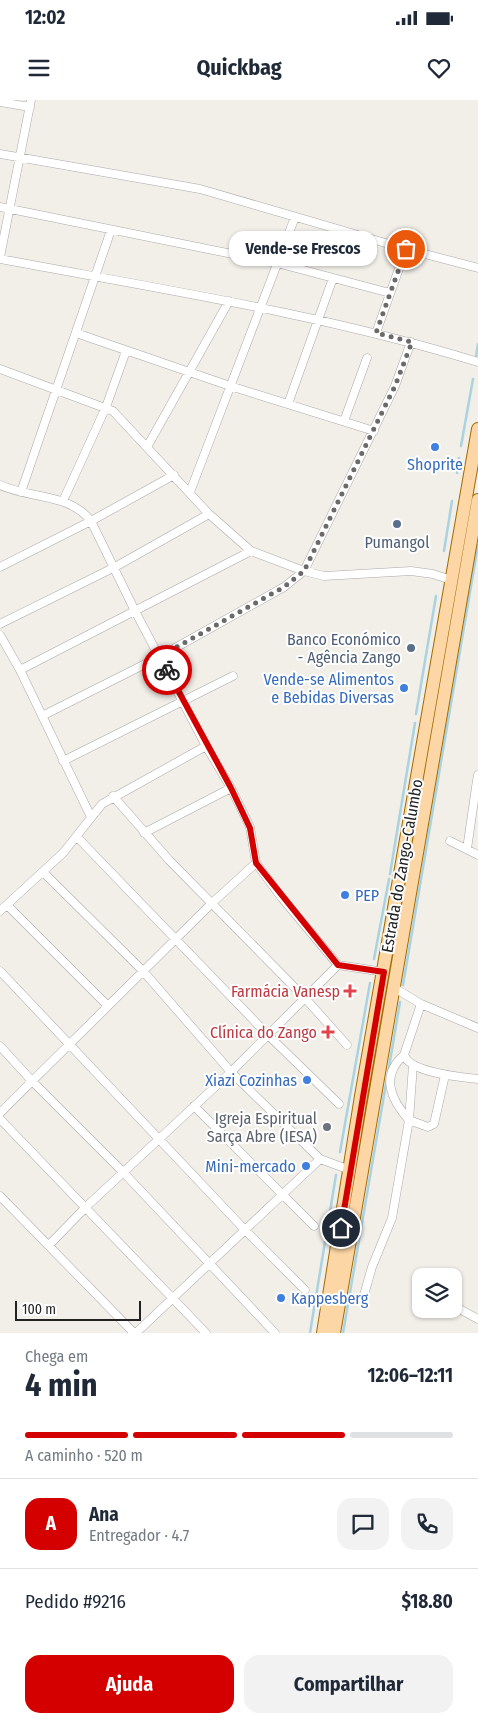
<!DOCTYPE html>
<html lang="pt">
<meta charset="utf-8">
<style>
body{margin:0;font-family:"Fira Sans Condensed",sans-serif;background:#f2f2f3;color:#1f2937;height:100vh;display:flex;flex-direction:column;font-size:19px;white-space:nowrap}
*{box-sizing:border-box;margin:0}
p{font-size:16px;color:#747a83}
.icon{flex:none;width:28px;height:28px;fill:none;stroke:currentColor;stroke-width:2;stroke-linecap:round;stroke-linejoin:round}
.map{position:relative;height:1233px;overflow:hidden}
.panel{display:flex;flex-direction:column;background:#fff;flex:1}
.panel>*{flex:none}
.controls{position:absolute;left:412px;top:1168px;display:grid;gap:10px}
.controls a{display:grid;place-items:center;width:50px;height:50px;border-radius:10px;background:#fff;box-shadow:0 1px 4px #0004;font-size:25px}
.scale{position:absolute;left:15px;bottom:12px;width:126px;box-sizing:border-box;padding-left:5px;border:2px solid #222;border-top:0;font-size:14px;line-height:18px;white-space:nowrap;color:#222;-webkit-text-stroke:4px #fff;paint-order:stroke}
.pin{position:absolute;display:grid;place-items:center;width:42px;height:42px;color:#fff;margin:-21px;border:2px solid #fff;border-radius:50%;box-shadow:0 1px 5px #0007}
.courier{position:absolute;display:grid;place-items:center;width:50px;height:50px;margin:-25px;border:4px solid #d40000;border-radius:50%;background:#fff;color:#222;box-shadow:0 1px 6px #0007}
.bubble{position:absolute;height:35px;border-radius:15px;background:#fff;box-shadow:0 1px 4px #0004;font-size:16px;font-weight:700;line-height:35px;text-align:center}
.head em{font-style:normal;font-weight:700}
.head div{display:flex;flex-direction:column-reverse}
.head{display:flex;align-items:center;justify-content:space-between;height:85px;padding:0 25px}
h1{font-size:32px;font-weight:700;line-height:38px}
.bar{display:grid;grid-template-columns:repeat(4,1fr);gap:8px 5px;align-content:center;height:60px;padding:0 25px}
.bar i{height:6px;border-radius:4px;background:#e0e1e3}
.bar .current{background:#d40000}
.bar p{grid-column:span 4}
.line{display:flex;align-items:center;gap:12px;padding:0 25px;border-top:1px solid #e0e1e3}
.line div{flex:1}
.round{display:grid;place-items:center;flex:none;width:52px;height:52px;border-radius:15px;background:#f2f2f3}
.cta{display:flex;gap:10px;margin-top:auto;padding:10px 25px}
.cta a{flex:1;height:58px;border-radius:15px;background:#d40000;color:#fff;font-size:20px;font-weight:700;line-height:58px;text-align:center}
.cta a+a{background:#f2f2f3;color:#1f2937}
.status{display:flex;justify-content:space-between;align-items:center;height:35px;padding:0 25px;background:#fff;direction:ltr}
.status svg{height:14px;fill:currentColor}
header{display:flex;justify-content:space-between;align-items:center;height:65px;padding:0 25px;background:#fff;font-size:22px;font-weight:700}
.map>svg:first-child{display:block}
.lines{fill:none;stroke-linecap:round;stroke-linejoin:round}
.stream{stroke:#aad3df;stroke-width:2.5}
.minor-casing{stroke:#a9a9a9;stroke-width:9}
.primary-casing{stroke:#a06b00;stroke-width:14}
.minor{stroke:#fff;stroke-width:8}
.primary{stroke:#fcd6a4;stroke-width:12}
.done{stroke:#6b6a68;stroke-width:5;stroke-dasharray:0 9}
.route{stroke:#d40000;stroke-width:6}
.shop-dot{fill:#3f7fe0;stroke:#fff;stroke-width:2}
.service-dot{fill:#5c6f8a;stroke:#fff;stroke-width:2}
.health-dot{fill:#e0444e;stroke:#fff;stroke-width:2}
.worship-dot{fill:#6b7280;stroke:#fff;stroke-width:2}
.labels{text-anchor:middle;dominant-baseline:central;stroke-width:4;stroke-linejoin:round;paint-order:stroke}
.shop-label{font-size:16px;fill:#366cbe;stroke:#fff;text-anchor:end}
.service-label{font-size:16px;fill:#4e5e75;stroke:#fff}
.street-label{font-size:16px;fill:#222;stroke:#fff}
.health-label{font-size:16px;fill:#be3a42;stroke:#fff;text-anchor:end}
.worship-label{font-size:16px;fill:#5b616d;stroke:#fff;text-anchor:end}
</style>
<div class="status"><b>12:02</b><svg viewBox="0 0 49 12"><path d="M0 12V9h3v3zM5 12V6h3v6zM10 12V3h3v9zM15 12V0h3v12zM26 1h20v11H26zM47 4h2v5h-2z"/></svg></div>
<header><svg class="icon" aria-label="menu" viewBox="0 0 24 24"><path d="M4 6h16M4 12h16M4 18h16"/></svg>Quickbag<svg class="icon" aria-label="heart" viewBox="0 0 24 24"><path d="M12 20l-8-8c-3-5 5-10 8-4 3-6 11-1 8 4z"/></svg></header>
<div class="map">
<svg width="478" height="1233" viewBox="0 0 478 1233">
<rect width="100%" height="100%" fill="#f2efe9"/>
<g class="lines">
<!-- stream -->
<path class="stream" d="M476 257 478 244
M461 346 473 279
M457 373 459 358
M444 451 452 401
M416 614 436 496
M390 774 415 623
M374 859 389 779
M403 885 478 445
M388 973 400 902
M340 1052 370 883
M310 1233 336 1075
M343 1233 387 978"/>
<defs>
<path id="minor" d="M0 2 30 7
M0 54 200 89 406 149 478 168
M0 107 277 163 390 193
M0 157 31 0
M0 159C160 189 322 214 478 262
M76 233 230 286 374 331
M376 233 406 149
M0 269 113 311 209 414 251 451 304 471 324 476 411 471 433 474 451 480
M288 304 333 178
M344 321 367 258
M147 347 229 201
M0 385C31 399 69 393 91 421L135 511 206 646 231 688 250 727 256 763 282 798 338 865 384 872
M21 392 111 130
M190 392 295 117
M63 401 106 307 126 251
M0 467 91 421 174 375
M0 524 115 467 209 414
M0 535 20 570 91 717
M20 570 251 451
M42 616 159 557 284 487 304 471 395 286 411 242
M63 661 233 576
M476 687 478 675
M113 696 169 760 304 897 347 945
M144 733 231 688
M77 737 268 935 339 1004
M450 741 478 755
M467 749 476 687 478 688
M44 773 143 871 231 972 320 1059 350 1070
M7 805 108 906
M0 811 63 753 102 704 206 646
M0 871 246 1131 305 1190
M393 887 421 904 478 928
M421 904 404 955C410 973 461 977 478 979
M0 946 32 981 123 1072 275 1233
M404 955C380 976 391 1000 409 1020
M194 1006 314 1126
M0 1013 212 803 256 763
M0 1019 206 1233
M409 1020 413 965
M0 1096 134 1233
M50 1144 86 1107 231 972 338 865
M364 1195 372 1167 392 1118 409 1020 428 1027 434 1024 445 975
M454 1206 478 1219
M136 1233 320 1059"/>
<path id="primary" d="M323 1233 361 996 478 329
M334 1233 478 400"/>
</defs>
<!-- minor casing -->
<use href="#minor" class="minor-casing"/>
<!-- primary casing -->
<use href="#primary" class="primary-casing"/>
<!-- minor -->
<use href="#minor" class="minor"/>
<!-- primary -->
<use href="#primary" class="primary"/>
</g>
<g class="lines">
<!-- done -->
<path class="done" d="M167 570 159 557 284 487 304 471 395 286 412 242 376 233 406 149"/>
<!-- route -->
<path class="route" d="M167 570 231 688 250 728 256 763 338 865 384 872 341 1128"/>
</g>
<!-- markers -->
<g class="shop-dot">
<circle cx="435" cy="347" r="5"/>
<circle cx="404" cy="588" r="5"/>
<circle cx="345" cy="795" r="5"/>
<circle cx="307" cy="980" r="5"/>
<circle cx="306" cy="1066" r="5"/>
<circle cx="281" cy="1198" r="5"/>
</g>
<g class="service-dot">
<circle cx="397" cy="424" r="5"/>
<circle cx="411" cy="548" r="5"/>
</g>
<g class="health-dot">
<path d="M347.5 883.5h5v5h5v5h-5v5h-5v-5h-5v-5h5z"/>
<path d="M325.5 924.5h5v5h5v5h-5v5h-5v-5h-5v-5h5z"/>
</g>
<circle class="worship-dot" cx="327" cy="1027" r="5"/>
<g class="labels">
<!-- shop labels -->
<g class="shop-label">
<text x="435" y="364" text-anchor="middle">Shoprite</text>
<text x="394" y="579">Vende-se Alimentos<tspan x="394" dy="18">e Bebidas Diversas</tspan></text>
<text x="355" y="795" text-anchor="start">PEP</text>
<text x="297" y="980">Xiazi Cozinhas</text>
<text x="296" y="1066">Mini-mercado</text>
<text x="291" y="1198" text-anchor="start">Kappesberg</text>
</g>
<!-- service labels -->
<g class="service-label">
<text x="397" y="442">Pumangol</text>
<text x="401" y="539" text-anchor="end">Banco Económico<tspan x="401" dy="18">- Agência Zango</tspan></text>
</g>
<!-- street labels -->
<g class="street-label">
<text transform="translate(402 766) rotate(-80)">Estrada do Zango-Calumbo</text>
</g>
<!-- health labels -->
<g class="health-label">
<text x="340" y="891">Farmácia Vanesp</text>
<text x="317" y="932">Clínica do Zango</text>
</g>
<!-- worship labels -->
<g class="worship-label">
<text x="317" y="1018">Igreja Espiritual<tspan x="317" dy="18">Sarça Abre (IESA)</tspan></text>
</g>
</g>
</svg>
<div class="controls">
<a><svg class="icon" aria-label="layers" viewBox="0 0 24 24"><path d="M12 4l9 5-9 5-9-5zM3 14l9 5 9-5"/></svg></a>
</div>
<div class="scale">100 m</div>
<div class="pin" style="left:406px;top:149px;background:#ea580c"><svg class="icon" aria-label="bag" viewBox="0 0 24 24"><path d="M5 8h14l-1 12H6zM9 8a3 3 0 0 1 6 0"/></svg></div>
<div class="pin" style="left:341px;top:1128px;background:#1f2937"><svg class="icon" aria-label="home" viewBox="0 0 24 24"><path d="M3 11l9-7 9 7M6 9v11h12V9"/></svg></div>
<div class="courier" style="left:167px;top:570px"><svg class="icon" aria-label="bike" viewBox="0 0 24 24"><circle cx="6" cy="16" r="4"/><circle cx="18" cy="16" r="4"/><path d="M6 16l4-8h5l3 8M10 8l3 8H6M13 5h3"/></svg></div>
<div class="bubble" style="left:229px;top:131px;width:148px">Vende-se Frescos</div>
</div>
<section class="panel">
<div class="head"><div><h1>4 min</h1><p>Chega em</p></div><em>12:06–12:11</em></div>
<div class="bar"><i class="current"></i><i class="current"></i><i class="current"></i><i></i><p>A caminho · 520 m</p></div>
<div class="line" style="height:90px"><b class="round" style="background:#d40000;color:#fff">A</b><div><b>Ana</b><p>Entregador · 4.7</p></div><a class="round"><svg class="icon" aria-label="chat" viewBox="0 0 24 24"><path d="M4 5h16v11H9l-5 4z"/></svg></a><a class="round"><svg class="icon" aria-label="phone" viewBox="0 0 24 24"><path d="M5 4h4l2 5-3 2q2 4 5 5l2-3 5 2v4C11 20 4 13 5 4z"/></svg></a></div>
<div class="line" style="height:65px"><div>Pedido #9216</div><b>$18.80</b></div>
<div class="cta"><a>Ajuda</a><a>Compartilhar</a></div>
</section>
